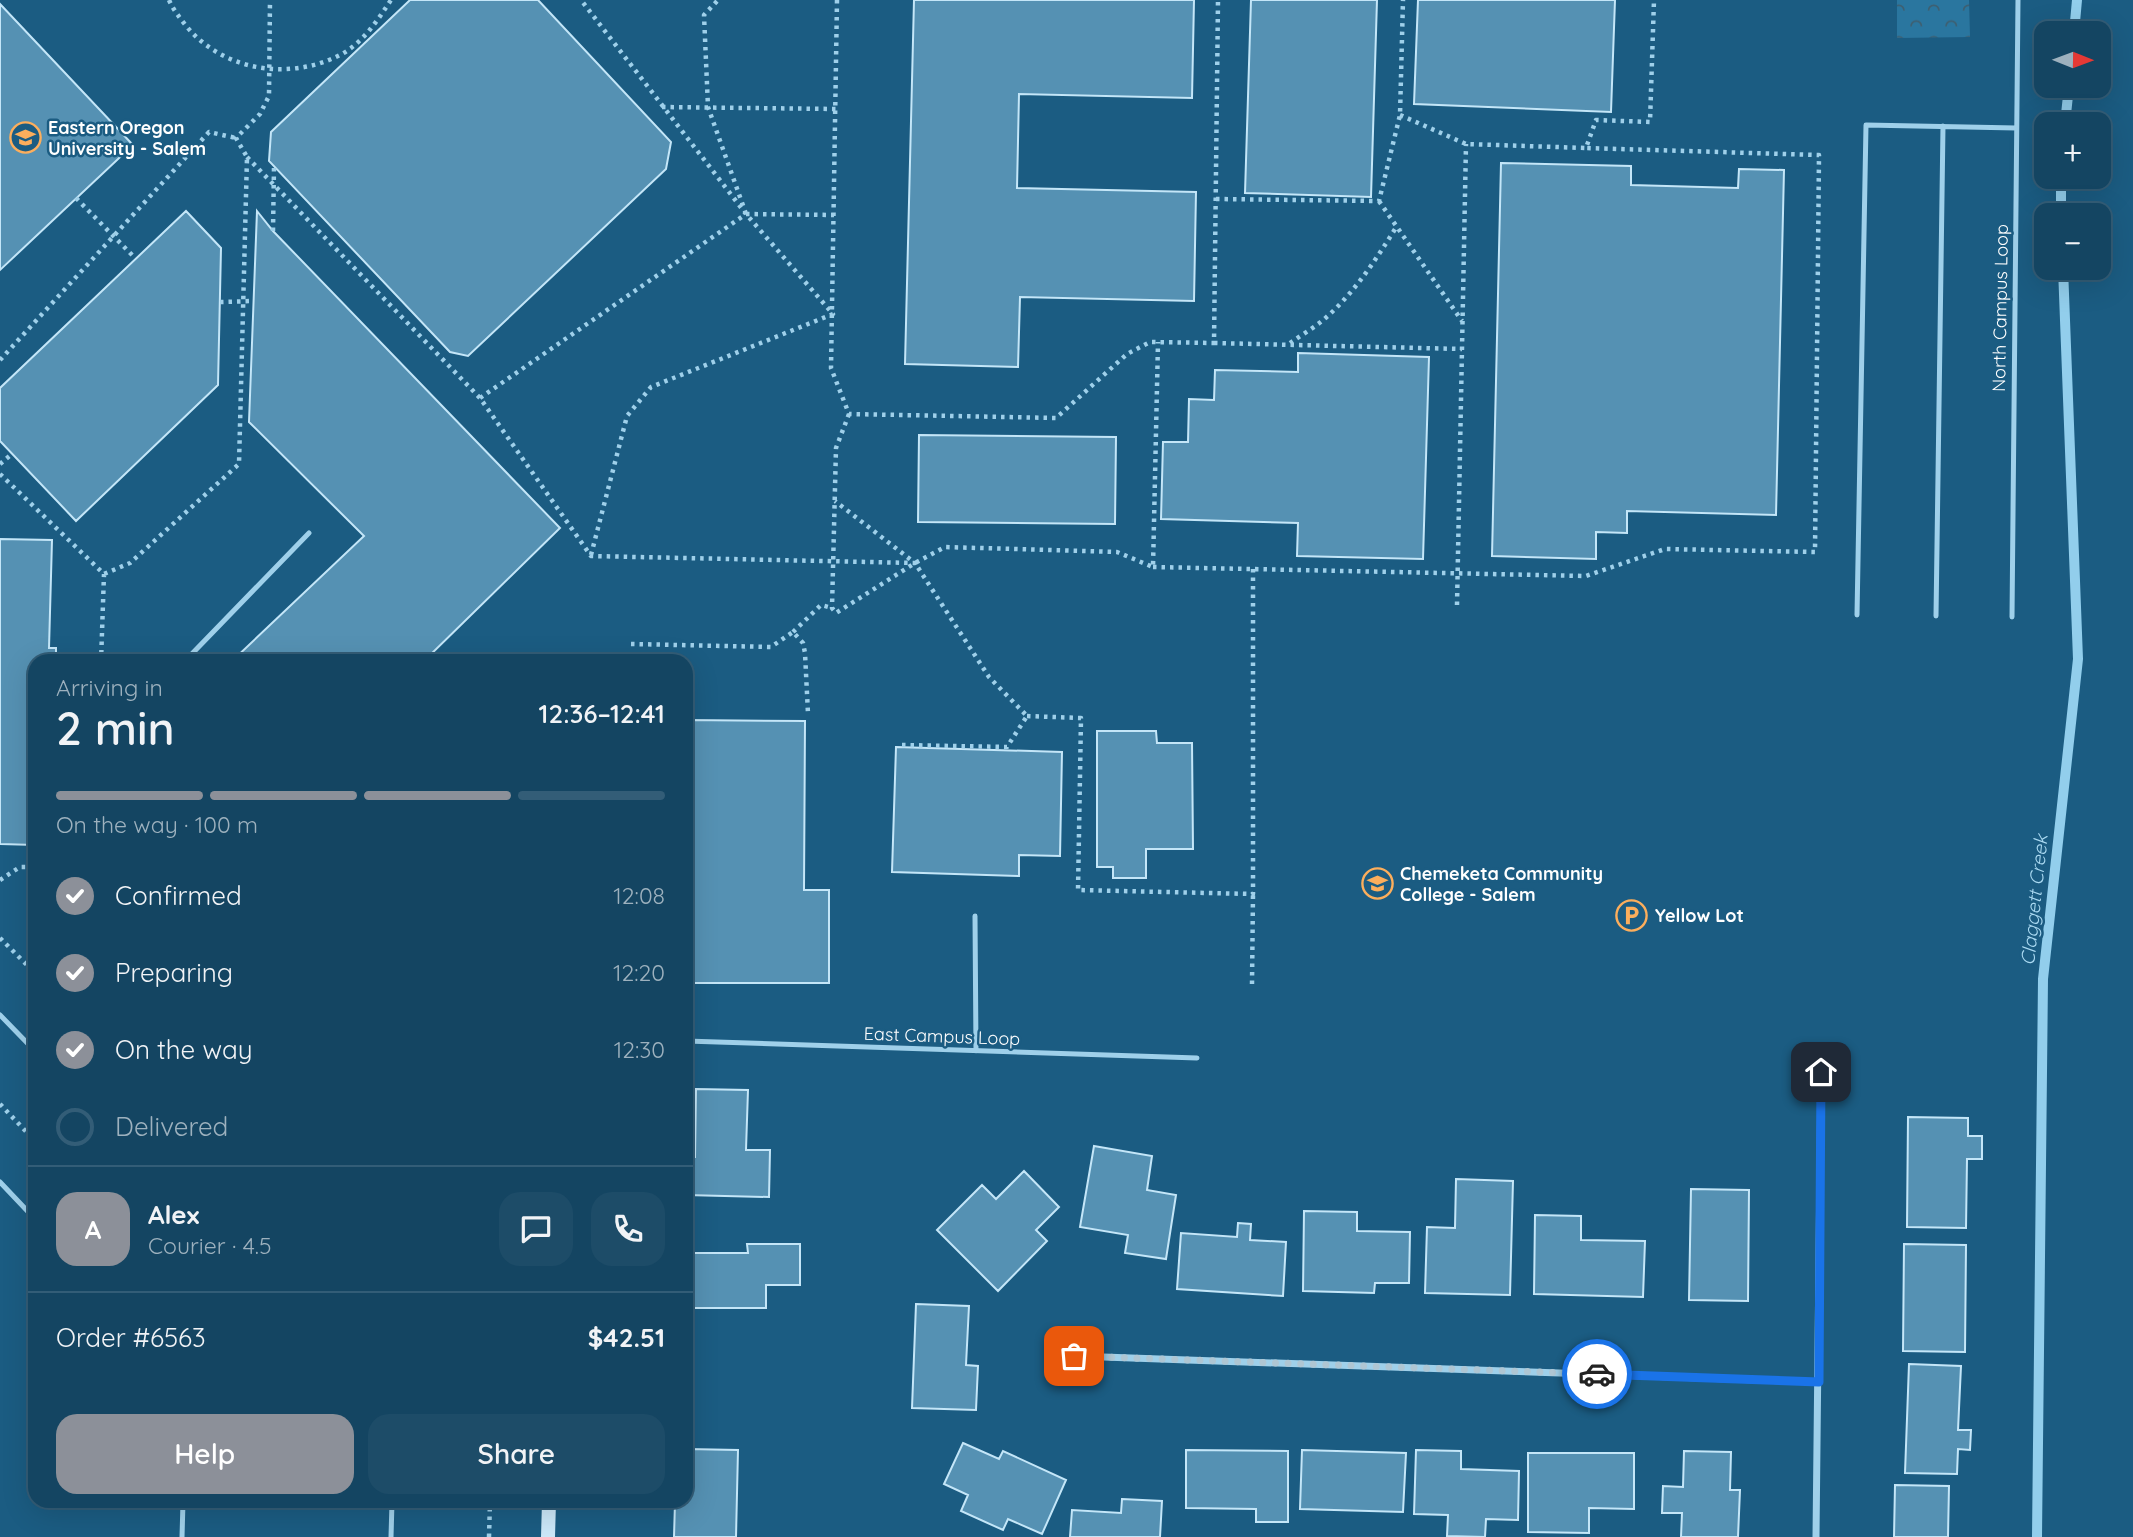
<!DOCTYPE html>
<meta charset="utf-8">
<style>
body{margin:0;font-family:Quicksand,sans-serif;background:#1d4c68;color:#f1f3f6;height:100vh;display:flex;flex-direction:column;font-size:26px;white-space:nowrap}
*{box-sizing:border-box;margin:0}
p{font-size:23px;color:#9db1be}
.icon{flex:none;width:38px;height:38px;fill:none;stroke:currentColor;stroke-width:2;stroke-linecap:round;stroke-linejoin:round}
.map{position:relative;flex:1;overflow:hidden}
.drawer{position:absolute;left:28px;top:654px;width:665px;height:854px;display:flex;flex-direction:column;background:#144562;border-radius:21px;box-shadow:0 7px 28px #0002,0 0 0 2px #335d77}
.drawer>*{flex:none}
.needle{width:46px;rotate:91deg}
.fabs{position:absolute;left:2034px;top:21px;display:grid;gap:14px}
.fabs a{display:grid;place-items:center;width:77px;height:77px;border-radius:14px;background:#144562;box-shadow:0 7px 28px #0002,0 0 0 2px #335d77;font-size:35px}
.pin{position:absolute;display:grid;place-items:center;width:60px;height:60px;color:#fff;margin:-30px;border-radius:14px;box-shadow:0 4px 10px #0006}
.courier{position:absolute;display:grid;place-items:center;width:70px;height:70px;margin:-35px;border:5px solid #1a73e8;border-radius:50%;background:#fff;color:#222;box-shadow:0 2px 9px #0007}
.summary em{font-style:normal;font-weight:600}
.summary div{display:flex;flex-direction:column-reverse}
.summary{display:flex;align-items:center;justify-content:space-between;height:119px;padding:0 28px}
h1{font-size:46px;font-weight:600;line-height:52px}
.bar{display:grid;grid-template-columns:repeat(4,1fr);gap:10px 7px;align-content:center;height:84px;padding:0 28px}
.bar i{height:9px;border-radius:5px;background:#335d77}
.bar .active{background:#8c9099}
.bar p{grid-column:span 4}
.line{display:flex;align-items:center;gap:18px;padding:0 28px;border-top:2px solid #335d77}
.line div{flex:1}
.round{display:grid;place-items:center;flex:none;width:74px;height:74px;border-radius:21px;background:#1d4c68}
ol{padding:0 28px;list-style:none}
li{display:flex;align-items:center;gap:21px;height:77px}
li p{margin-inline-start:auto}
li .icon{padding:7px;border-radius:50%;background:#8c9099;color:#fff;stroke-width:4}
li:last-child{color:#9db1be}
li i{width:38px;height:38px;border:4px solid #335d77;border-radius:50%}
.button{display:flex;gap:14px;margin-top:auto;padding:14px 28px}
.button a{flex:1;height:80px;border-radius:21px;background:#8c9099;color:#fff;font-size:28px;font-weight:600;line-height:80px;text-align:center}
.button a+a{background:#1d4c68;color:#f1f3f6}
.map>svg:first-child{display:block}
.park{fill:url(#park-crowns)}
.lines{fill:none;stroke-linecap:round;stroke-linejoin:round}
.stream{stroke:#92ceec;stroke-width:10}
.building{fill:#5591b3;stroke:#c4e6f8;stroke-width:2}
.path{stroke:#9fd0ea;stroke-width:4.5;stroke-dasharray:3.5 5;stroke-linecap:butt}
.lane{stroke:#9fd0ea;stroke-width:5}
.street{stroke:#9fd0ea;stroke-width:7}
.secondary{stroke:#cbe7f8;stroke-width:14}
.path-bridge{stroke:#9fd0ea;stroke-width:4.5;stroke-dasharray:3.5 5;stroke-linecap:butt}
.done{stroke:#afc6d3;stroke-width:7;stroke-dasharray:0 12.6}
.route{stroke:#1a73e8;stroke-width:9}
.labels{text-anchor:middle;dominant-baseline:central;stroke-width:5;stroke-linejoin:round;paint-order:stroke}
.poi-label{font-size:18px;font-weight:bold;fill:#fff;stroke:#1b5c82;text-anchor:start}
.street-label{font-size:18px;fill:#fff;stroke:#1b5c82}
.water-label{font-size:19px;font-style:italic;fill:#abdaf2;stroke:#1b5c82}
</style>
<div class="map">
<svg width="2133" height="1537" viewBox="0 0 2133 1537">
<defs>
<pattern id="park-crowns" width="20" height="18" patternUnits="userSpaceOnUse" patternTransform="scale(1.75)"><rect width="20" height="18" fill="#2a769f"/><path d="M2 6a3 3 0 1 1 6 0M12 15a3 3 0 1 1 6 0" fill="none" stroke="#3d5f71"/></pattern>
</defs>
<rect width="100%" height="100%" fill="#1b5c82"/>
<!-- park -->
<path class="park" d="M1897 0H1969L1970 37 1897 38Z"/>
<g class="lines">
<!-- stream -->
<path class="stream" d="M2074 33 2077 0
M2065 124 2069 86
M2061 177V215
M2037 1537 2043 979 2078 659 2063 268"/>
</g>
<!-- building -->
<path class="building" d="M410 0H538L671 142 666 169 468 356 450 352 269 161 271 132Z
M914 0H1194L1192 98 1019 94 1017 188 1196 192 1194 301 1020 297 1018 367 905 364Z
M1251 0H1377L1371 197 1245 193Z
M1418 0H1615L1611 112 1414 104Z
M0 4 133 145 0 270Z
M1501 163 1631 166V185L1738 188 1739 169 1784 170 1776 515 1627 511V533L1596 532V559L1492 556Z
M186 211 221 248 218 385 76 521 0 441V388Z
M257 211 273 231 560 528 423 662H231L364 536 249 422Z
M1298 353 1429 357 1423 559 1297 556 1298 523 1161 519 1163 442H1188L1189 399 1214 400 1215 370 1298 372Z
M919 435 1116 437 1115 524 918 522Z
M0 539 52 540 49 648H56V662H35V845L0 844Z
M686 720 805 721 804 890H829V983H686Z
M1097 731H1156L1157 743H1192L1193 849H1146V878H1113V867H1097Z
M896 747 1062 752 1060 856 1019 855V876L892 872Z
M696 1089 748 1090 746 1150H770L769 1197 686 1195V1157H695Z
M1908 1117 1968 1118V1136H1982V1159H1967L1966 1228 1907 1227Z
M1094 1146 1152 1156 1147 1190 1176 1195 1166 1259 1125 1253 1128 1235 1080 1227Z
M1024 1171 1059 1207 1036 1230 1047 1241 998 1291 937 1230 982 1185 996 1199Z
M1456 1179 1513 1181 1510 1295 1425 1293 1427 1227 1455 1228Z
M1691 1189 1749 1190 1748 1301 1689 1300Z
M1304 1211 1357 1212V1231L1410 1232 1409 1283H1375L1374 1293 1303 1291Z
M1535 1215 1581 1216V1240L1645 1241 1643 1297 1534 1294Z
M1238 1223 1251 1224 1250 1240 1286 1242 1283 1296 1177 1289 1181 1233 1237 1237Z
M747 1244H800V1285H766V1308H686V1253H748Z
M1904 1244 1966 1245 1965 1352 1903 1351Z
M916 1304 969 1306 966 1365 978 1366 976 1410 912 1408Z
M1909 1364 1961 1366 1958 1430H1971L1970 1450 1958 1449 1957 1474 1905 1473Z
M963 1443 999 1459 1003 1451 1066 1480 1042 1534 1008 1519 1003 1530 961 1511 968 1495 944 1484Z
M687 1449 738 1450 736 1537H674L675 1502H686Z
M1186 1450 1288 1451V1522H1256V1509L1186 1508Z
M1302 1450 1406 1453 1403 1512 1300 1509Z
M1416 1450 1461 1451V1469L1519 1471 1518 1520 1486 1519 1485 1537 1447 1536 1448 1515 1414 1514Z
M1684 1451 1731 1452 1730 1490H1740L1738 1537H1681L1682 1513H1662L1663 1486 1683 1487Z
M1528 1453H1634V1509L1589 1508V1533L1528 1532Z
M1895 1485 1949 1486 1948 1537H1894Z
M1122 1499 1162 1501 1160 1537H1070L1072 1510 1121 1513Z"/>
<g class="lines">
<!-- path -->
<path class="path" d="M169 0C174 11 180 18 187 27 224 71 289 81 340 55 363 43 377 21 391 0
M837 0 831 368 849 414 1056 418 1127 354 1150 342 1214 343 1218 0
M662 107 836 109
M1400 115 1466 144 1586 148 1596 120 1650 122 1654 0
M247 157 480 398 591 556 915 563 835 501
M1216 199 1379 201 1400 115 1403 0
M1379 201 1462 321
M746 214 834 215
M1214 343 1462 349
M1290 343C1300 336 1312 329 1322 321 1353 295 1375 261 1397 226
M0 360 209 132 236 138
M480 398 746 214 581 0
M849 414 836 448 832 608 836 613 915 563 945 547 1117 552 1153 567 1158 342
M0 464 13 453
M0 474 104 574 130 563 239 464 247 157 236 138 260 114 269 96 270 0
M591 555 627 416 651 387 833 314 746 214 708 107 704 15 718 0
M1153 567 1586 576 1665 549 1815 552 1819 155 1586 148
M1457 605 1466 144
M793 632 821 605 832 608
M631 644 771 647 793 632 803 643 805 653 808 714
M101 662 104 574
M1027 716 1081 718 1078 890 1253 894V569
M902 745 1007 747 1027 716 989 677 915 563
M0 880 20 867H35
M0 938 35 973
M1252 984 1253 894
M0 1104 35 1141
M489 1537 490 1502"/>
<!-- lane -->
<path class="lane" d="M1857 615 1866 125 2016 128
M1936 616 1943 126
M2012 617 2018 0
M184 662 309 533
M975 916 976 1051
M0 1015 35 1051
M686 1041 1197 1058
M0 1182 35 1219
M182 1537 183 1502
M391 1537 392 1502"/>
<!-- street -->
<path class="street" d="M1075 1356 1819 1382
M1816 1537 1821 1072"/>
<!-- secondary -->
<path class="secondary" d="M548 1537 549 1502"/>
<!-- path-bridge -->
<path class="path-bridge" d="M76 198 135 258
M273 231 274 167
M220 302 253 301"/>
</g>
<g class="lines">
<!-- done -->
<path class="done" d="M1074 1356 1597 1374"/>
<!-- route -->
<path class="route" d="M1597 1374 1819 1382 1821 1072"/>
</g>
<!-- icons -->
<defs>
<symbol id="university-ring" viewBox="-11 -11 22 22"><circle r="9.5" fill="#1b5c82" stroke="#fcae5c" stroke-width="1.5"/><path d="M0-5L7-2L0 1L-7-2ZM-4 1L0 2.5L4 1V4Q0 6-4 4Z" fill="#fcae5c"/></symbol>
<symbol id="parking-ring" viewBox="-11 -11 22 22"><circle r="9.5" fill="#1b5c82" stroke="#fcae5c" stroke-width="1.5"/><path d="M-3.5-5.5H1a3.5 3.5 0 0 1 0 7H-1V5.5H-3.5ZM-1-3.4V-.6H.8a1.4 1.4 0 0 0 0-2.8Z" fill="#fcae5c"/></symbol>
</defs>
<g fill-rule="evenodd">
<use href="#university-ring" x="8" y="120" width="35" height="35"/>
<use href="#university-ring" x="1360" y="866" width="35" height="35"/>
<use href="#parking-ring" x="1614" y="898" width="35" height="35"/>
</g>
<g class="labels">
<!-- poi labels -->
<g class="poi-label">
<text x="48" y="127">Eastern Oregon<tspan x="48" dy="21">University - Salem</tspan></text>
<text x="1400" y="873">Chemeketa Community<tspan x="1400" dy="21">College - Salem</tspan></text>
<text x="1655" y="915">Yellow Lot</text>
</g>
<!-- street labels -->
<g class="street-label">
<text transform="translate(2000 308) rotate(-89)">North Campus Loop</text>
<text transform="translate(942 1036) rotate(2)">East Campus Loop</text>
</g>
<!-- water labels -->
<g class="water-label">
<text transform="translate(2034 900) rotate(-84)">Claggett Creek</text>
</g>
</g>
</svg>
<div class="fabs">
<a><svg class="needle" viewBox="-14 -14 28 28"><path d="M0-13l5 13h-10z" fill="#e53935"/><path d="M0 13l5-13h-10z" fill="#9db1be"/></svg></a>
<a>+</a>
<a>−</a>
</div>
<div class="pin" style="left:1074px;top:1356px;background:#ea580c"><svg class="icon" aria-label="bag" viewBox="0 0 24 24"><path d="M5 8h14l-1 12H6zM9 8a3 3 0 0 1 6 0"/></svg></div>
<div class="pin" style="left:1821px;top:1072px;background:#1f2937"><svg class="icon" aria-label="home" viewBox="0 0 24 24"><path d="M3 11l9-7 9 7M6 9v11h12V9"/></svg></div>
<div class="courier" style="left:1597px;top:1374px"><svg class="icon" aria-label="car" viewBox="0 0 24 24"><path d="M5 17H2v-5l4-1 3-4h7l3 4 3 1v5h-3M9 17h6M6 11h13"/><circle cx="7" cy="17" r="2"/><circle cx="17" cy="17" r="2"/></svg></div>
<section class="drawer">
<div class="summary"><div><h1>2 min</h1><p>Arriving in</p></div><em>12:36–12:41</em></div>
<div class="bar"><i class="active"></i><i class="active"></i><i class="active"></i><i></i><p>On the way · 100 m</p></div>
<ol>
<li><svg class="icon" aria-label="check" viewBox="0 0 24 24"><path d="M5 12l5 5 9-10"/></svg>Confirmed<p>12:08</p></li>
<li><svg class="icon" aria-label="check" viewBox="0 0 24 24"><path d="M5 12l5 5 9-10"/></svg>Preparing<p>12:20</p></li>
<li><svg class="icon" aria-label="check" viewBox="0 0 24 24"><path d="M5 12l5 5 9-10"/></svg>On the way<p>12:30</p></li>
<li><i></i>Delivered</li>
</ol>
<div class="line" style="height:126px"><b class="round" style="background:#8c9099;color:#fff">A</b><div><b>Alex</b><p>Courier · 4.5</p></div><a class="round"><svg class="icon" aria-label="chat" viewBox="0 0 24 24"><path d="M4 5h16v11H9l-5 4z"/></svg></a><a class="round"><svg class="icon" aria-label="phone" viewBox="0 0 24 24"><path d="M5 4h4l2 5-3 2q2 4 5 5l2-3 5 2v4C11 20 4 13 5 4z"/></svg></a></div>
<div class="line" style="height:91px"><div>Order #6563</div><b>$42.51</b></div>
<div class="button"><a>Help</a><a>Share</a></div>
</section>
</div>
